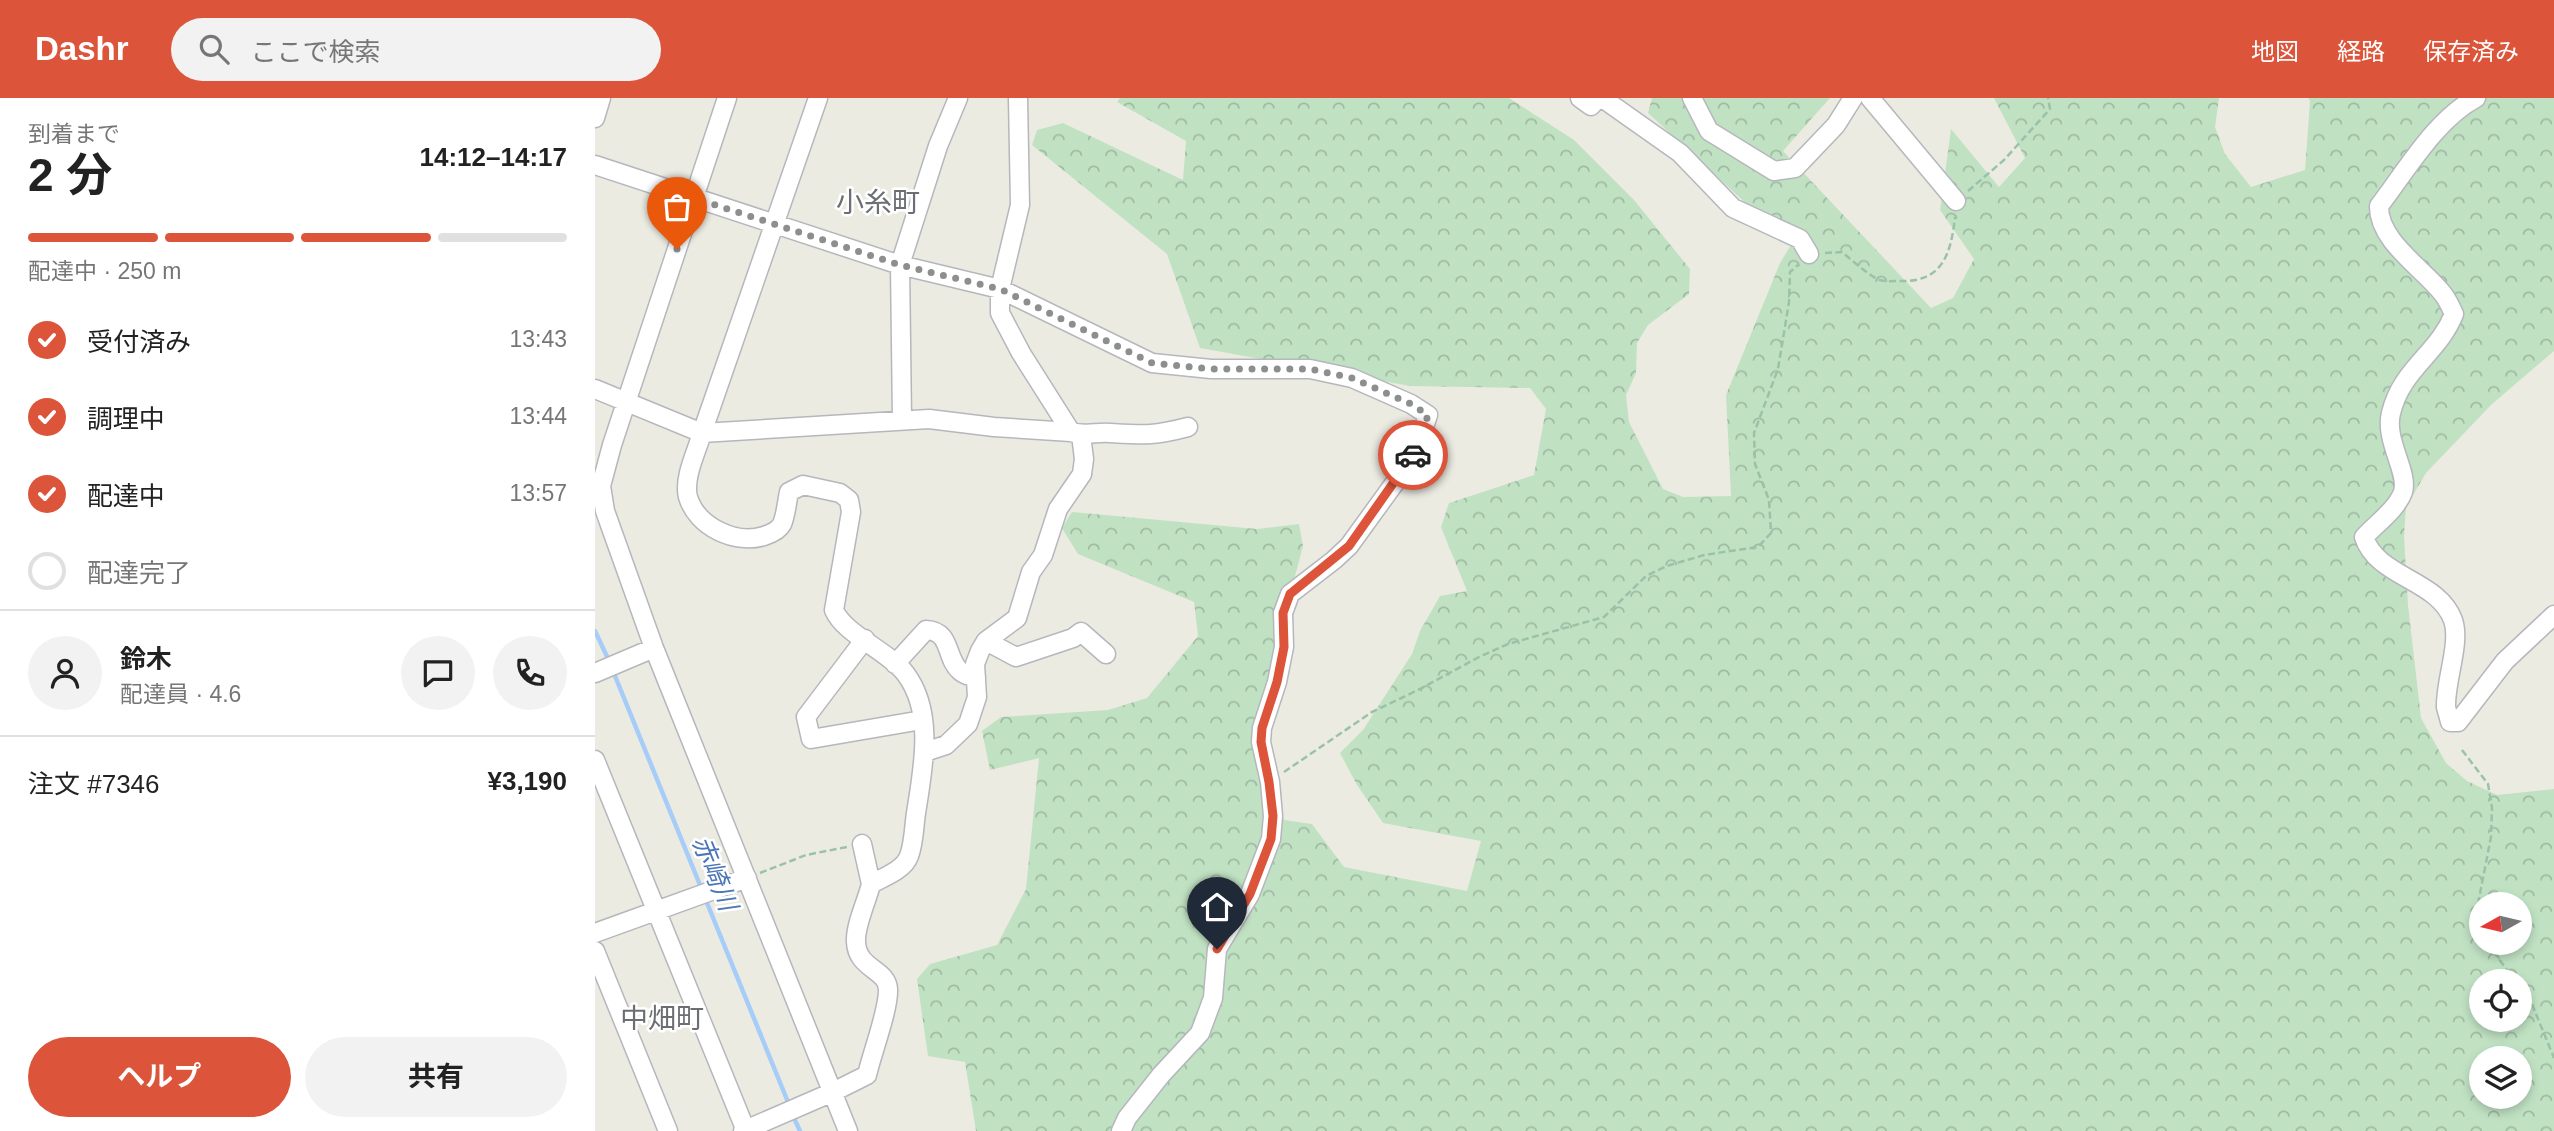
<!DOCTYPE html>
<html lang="ja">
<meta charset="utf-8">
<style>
body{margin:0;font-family:Helvetica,"Noto Sans JP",sans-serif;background:#f2f2f2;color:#222;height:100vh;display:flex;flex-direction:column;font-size:26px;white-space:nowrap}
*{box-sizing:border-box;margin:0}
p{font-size:23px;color:#767676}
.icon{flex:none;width:38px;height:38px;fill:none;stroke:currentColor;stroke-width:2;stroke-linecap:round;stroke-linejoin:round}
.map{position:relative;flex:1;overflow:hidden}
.side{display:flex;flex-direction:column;background:#fff;width:595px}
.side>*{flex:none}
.needle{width:46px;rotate:262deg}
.fabs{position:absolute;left:1874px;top:794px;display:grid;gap:14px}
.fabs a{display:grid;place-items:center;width:63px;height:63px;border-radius:50%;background:#fff;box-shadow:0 4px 10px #0003;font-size:35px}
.pin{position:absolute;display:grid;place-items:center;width:60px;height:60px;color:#fff;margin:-72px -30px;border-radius:50% 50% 50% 0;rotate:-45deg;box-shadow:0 0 7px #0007}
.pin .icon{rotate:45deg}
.courier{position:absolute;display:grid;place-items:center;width:70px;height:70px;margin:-35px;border:5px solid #dc5439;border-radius:50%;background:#fff;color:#222;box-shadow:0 2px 9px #0007}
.summary em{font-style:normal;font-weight:700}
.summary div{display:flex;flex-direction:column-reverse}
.summary{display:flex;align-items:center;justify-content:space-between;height:119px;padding:0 28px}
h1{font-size:46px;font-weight:700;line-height:52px}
.bar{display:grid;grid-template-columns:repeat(4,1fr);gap:10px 7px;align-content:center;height:84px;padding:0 28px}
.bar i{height:9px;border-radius:5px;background:#e0e0e0}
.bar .current{background:#dc5439}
.bar p{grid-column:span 4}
.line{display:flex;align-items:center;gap:18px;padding:0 28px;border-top:2px solid #e0e0e0}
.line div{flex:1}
.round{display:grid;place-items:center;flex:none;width:74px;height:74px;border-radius:37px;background:#f2f2f2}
ol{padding:0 28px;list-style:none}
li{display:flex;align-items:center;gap:21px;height:77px}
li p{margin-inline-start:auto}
li .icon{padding:7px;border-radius:50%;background:#dc5439;color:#fff;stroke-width:4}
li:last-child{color:#767676}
li i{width:38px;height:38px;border:4px solid #e0e0e0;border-radius:50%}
.action{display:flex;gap:14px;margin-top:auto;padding:14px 28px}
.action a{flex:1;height:80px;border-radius:42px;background:#dc5439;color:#fff;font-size:28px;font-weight:700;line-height:80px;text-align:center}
.action a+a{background:#f2f2f2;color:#222}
header{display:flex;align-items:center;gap:42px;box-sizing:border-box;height:98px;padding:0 35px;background:#dc5439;color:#fff}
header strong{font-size:33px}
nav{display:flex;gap:38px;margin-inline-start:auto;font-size:24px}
.search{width:490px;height:63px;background:#f2f2f2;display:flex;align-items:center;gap:18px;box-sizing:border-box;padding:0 24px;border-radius:38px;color:#767676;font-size:26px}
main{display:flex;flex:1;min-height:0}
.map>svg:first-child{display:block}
.forest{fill:url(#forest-crowns);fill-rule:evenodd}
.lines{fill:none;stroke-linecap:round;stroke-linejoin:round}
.stream{stroke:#a6cdf8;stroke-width:4.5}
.minor-casing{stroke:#b5b7bc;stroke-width:21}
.path{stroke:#9ac2a9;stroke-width:2.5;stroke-dasharray:7 3.5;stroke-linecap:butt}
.minor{stroke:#fff;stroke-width:18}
.done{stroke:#8d8f8f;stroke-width:7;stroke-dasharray:0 12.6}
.route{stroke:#dc5439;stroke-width:9}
.labels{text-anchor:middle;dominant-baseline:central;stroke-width:5;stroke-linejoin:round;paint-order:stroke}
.water-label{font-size:26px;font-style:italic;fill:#4b76b9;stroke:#fff}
.quarter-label{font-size:28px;fill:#6b6f74;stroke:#fff}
</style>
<header>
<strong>Dashr</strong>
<div class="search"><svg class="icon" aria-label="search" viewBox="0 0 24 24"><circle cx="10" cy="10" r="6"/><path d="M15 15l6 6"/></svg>ここで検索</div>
<nav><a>地図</a><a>経路</a><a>保存済み</a></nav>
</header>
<main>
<section class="side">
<div class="summary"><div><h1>2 分</h1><p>到着まで</p></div><em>14:12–14:17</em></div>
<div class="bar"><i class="current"></i><i class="current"></i><i class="current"></i><i></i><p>配達中 · 250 m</p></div>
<ol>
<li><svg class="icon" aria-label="check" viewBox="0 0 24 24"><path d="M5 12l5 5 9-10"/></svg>受付済み<p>13:43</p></li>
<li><svg class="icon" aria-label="check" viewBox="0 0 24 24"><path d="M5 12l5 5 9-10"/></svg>調理中<p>13:44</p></li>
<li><svg class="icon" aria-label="check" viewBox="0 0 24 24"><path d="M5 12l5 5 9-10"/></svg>配達中<p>13:57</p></li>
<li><i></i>配達完了</li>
</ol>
<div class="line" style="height:126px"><a class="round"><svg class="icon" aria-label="person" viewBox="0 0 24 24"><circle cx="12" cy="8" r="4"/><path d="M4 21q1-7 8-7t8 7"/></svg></a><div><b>鈴木</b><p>配達員 · 4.6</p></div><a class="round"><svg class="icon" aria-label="chat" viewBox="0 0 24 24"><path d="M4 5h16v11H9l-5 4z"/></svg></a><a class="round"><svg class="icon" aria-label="phone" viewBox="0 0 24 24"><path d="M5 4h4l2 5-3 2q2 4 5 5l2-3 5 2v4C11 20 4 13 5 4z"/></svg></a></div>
<div class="line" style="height:91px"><div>注文 #7346</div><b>¥3,190</b></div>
<div class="action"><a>ヘルプ</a><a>共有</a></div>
</section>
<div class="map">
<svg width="1959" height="1033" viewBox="0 0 1959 1033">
<defs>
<pattern id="forest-crowns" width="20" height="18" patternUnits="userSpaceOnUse" patternTransform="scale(1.75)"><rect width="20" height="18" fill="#c0e2c3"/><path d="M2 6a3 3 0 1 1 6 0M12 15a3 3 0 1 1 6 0" fill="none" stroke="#9fbaa2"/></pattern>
</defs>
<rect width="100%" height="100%" fill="#ecebe2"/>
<!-- forest -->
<path class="forest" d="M525 0H914L979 42 1039 102 1095 171 1094 196 1053 227 1042 245 1041 275 1031 297 1034 324 1068 391 1088 399 1136 398 1131 297 1185 165 1196 147 1053 15 1057 0H1235L1188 53 1336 210 1358 200 1379 161 1345 112 1356 31 1404 89 1430 60 1399 0H1624L1620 29 1630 56 1656 89 1710 72 1715 3 1713 0H1959V253L1896 307 1831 375 1811 409 1809 438 1813 507 1826 620 1851 665 1872 683 1902 697 1959 691V1033H381L370 964 333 958 322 881 335 866 402 847 431 791 444 660 395 672 387 633 406 619 513 612 552 600 603 538 599 504 483 456 467 430 477 414 662 431 704 426 708 448 658 637 689 722 717 726 749 769 872 793 886 743 788 725 762 687 745 655 768 632 817 556 825 533 845 498 872 493 846 429 854 405 939 377 951 311 935 290 815 288 605 250 572 156 437 47 442 32 468 25 588 82 591 43 522 4ZM1886 807H1925V845H1886ZM1886 884H1925V922H1886ZM1886 961H1925V999H1886Z"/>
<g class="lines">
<!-- stream -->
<path class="stream" d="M0 533 15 565
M18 573 107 792
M110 800 195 1009
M198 1018 205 1033"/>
<defs>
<path id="minor" d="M132 0 17 347 6 388 10 413 59 550 253 1033
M985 0 996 8 1002 0
M1007 0 1085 55 1138 110 1205 141 1214 156
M1097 0 1114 33 1179 73 1200 70 1241 27 1258 0
M1275 0 1361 103
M1881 0C1841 21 1811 73 1784 108 1783 143 1829 171 1848 196 1853 202 1856 210 1859 216 1843 256 1807 270 1796 315 1789 342 1814 374 1808 394 1802 411 1781 426 1769 439 1782 480 1843 481 1858 522 1866 545 1850 583 1851 609 1852 614 1854 619 1855 624H1863L1910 563 1959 517
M0 20 6 0
M0 67 305 167 405 191 557 265 616 271H715L757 280 816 306 833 317 823 347 804 379 754 448 739 462 695 496 688 515 689 549 682 584 667 630 666 644 675 684 678 718 676 741 655 796 622 851 618 900 605 935 566 977 532 1020 526 1033
M0 291 107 335 334 321 399 329 476 334 426 255 405 215V191L425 107 423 0
M307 322 305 167 343 48 363 0
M476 334C490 338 502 334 515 335 550 337 559 338 593 329
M270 541 211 619 216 641 327 622
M391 543 421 559 478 540 486 534 511 556
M300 566 331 532C357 533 350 560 365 573 369 577 375 578 381 579
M0 575 59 550
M330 654 351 647 373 626 382 599 380 566 385 553 391 543 422 520 436 474 448 457 463 411 487 376 489 361 486 337
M0 662 151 1033
M267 746 276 786
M0 835 152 780
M0 853 73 1033
M148 1033 238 994 272 977C277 955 294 911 293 891 292 871 262 871 261 844 260 827 272 803 276 786 289 779 309 772 314 758 319 745 319 728 321 715 328 670 340 614 310 575 293 553 249 536 239 512L256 414 254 402 245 395 208 387 194 394C192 403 191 417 187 426 184 432 175 436 169 438 141 447 102 429 93 399 88 380 102 353 107 335L223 0"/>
</defs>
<!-- minor casing -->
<use href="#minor" class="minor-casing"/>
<!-- path -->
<path class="path" d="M1373 93 1409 62 1455 11 1453 0
M1230 155 1247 154C1258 163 1270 174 1282 181 1288 184 1297 183 1304 183 1348 185 1356 155 1360 119
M1867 652 1893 686 1897 710 1896 739 1881 816 1886 831
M689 674 777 614 825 591 884 559 913 546 1009 519 1051 478 1072 468 1109 457 1163 449 1176 435 1174 402 1160 366 1159 335 1183 271 1194 204 1195 174 1203 167
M165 775 211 757 252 749
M1892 845 1921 884
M1925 889 1937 906 1959 960"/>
<!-- minor -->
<use href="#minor" class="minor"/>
</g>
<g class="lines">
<!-- done -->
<path class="done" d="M82 151 99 100 305 167 405 191 557 265 616 271H715L757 280 816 306 833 317 823 347 818 357"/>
<!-- route -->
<path class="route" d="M622 851 655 796 676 741 678 718 674 684 666 644 667 630 682 584 689 549 688 515 695 496 754 448 818 357"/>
</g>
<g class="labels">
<!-- water labels -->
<g class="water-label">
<text transform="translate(120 775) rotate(68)">赤崎川</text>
</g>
<!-- quarter labels -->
<g class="quarter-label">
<text x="283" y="104">小糸町</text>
<text x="67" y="920">中畑町</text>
</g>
</g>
</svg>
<div class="fabs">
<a><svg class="needle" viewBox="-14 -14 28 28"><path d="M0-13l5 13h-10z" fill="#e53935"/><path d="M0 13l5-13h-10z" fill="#767676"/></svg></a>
<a><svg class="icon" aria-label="locate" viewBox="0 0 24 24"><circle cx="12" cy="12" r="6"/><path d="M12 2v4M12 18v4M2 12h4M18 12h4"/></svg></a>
<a><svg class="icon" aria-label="layers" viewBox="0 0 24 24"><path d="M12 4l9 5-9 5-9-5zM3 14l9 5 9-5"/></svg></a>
</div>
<div class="pin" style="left:82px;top:151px;background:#ea580c"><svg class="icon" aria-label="bag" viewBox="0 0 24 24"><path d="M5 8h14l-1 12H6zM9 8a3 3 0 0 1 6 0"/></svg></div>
<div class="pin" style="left:622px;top:851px;background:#1f2937"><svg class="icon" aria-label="home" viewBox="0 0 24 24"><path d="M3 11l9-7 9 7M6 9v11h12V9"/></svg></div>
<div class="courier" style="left:818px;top:357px"><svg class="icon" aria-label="car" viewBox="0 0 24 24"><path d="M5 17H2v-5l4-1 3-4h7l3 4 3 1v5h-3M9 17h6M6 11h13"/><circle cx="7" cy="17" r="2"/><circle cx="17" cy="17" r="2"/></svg></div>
</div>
</main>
